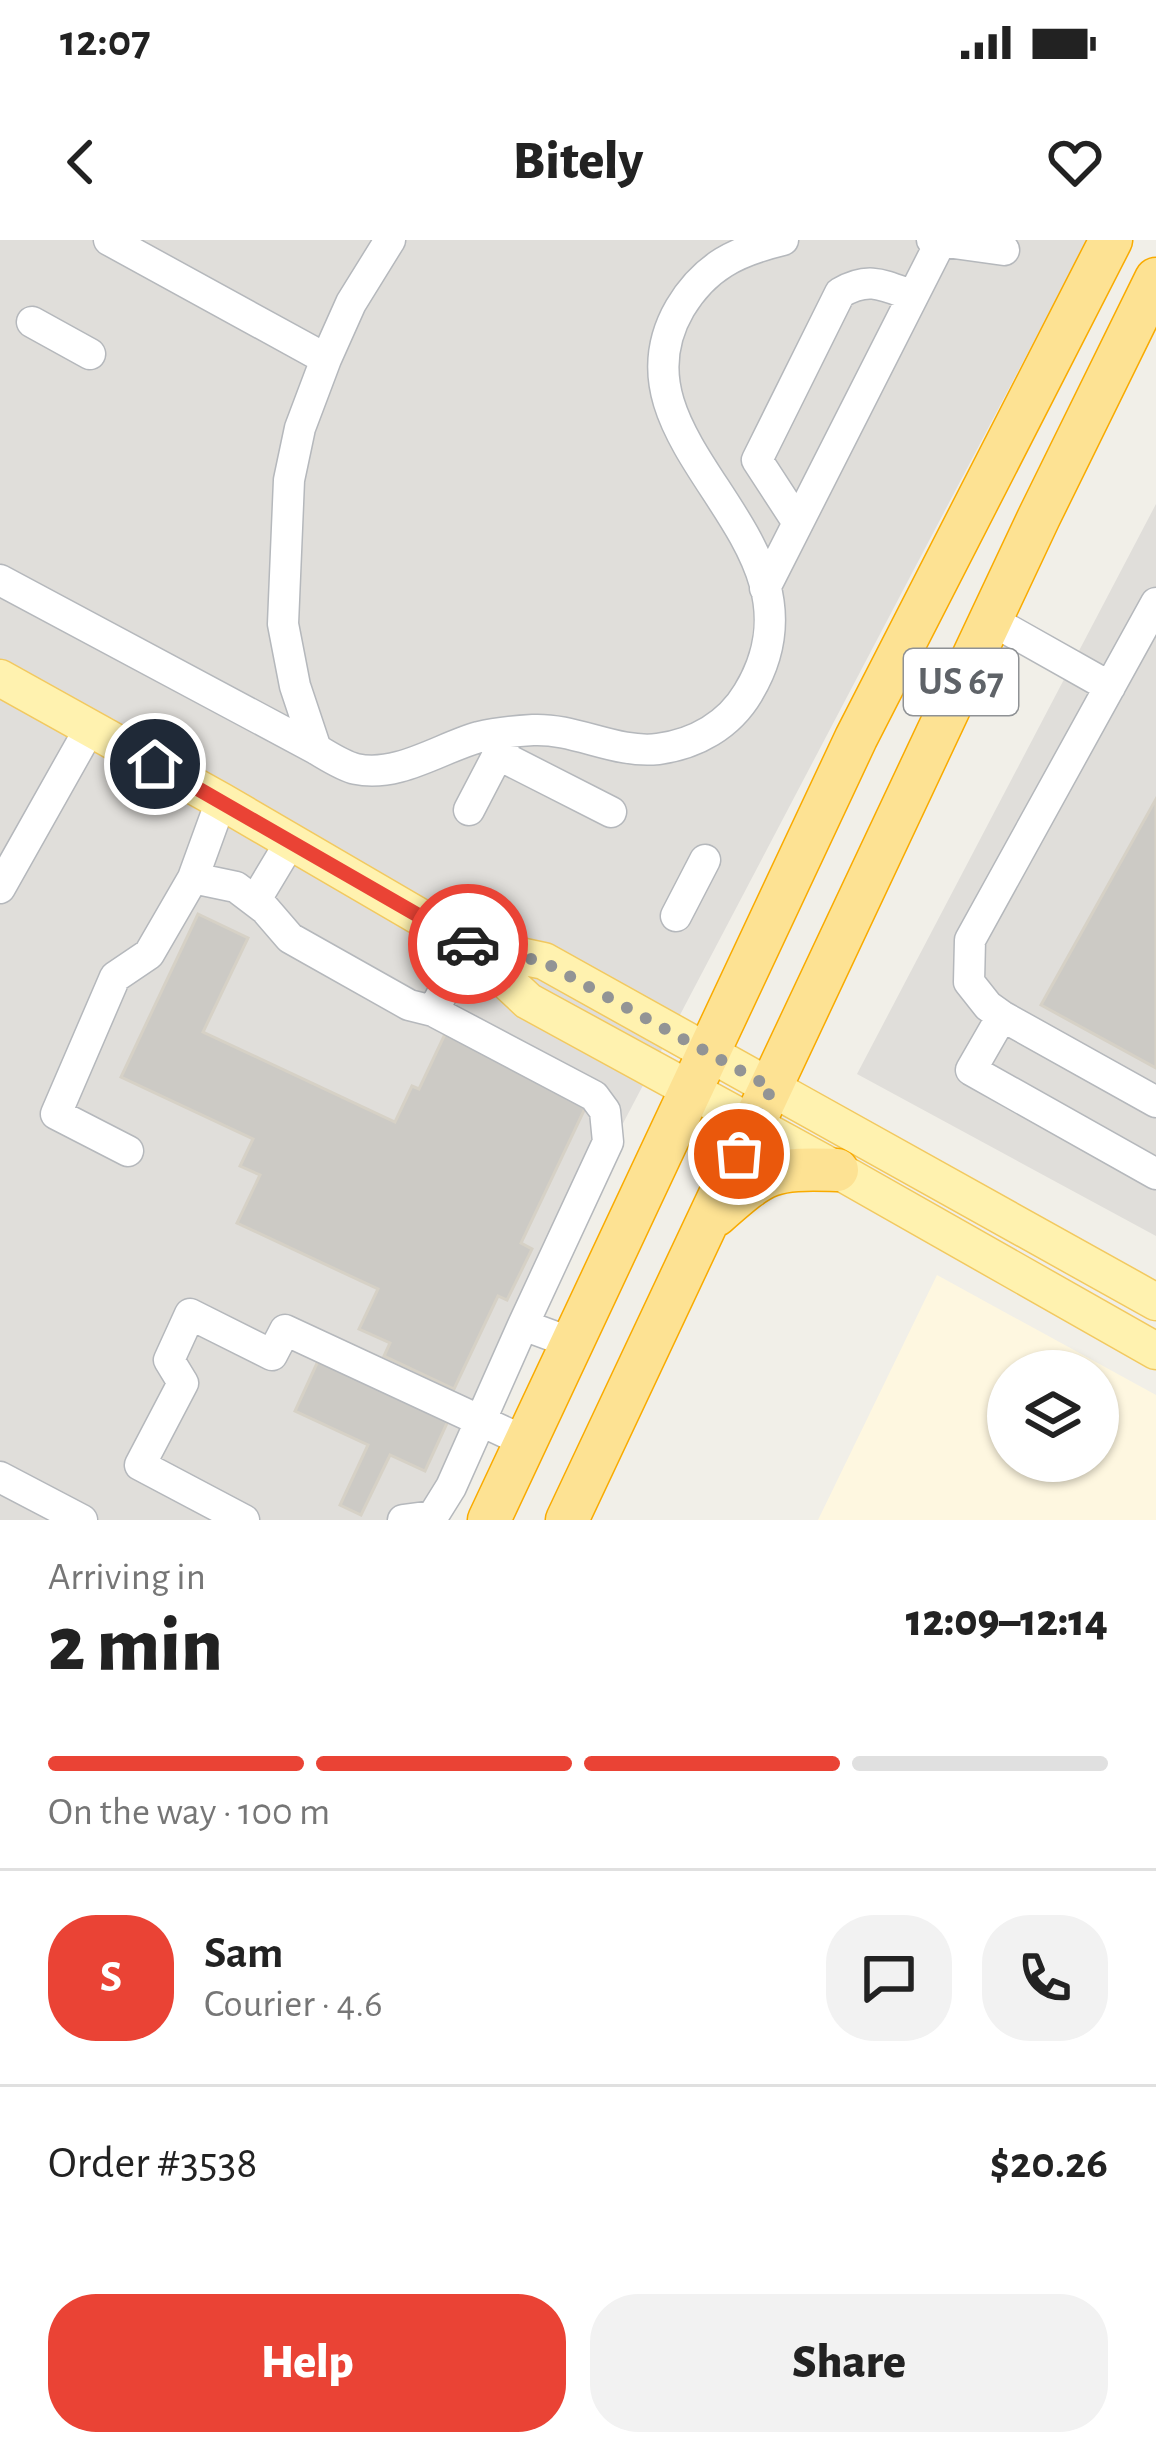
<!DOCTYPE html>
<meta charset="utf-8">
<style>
body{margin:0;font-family:"Alegreya Sans",sans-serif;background:#f2f2f2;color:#222;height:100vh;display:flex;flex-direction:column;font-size:45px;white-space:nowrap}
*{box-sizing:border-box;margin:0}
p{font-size:39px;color:#767676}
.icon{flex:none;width:66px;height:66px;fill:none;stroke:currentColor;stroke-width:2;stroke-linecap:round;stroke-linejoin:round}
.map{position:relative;height:1280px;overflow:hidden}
.sheet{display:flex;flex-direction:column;background:#fff;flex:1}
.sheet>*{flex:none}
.controls{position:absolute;left:987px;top:1110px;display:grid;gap:24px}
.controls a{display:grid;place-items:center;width:132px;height:132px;border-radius:50%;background:#fff;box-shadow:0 3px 9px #0004;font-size:60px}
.pin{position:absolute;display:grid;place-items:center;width:102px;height:102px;color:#fff;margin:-51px;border:6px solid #fff;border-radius:50%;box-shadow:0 3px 12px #0007}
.courier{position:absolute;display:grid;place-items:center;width:120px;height:120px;margin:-60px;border:9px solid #ea4335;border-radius:50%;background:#fff;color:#222;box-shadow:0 3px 15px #0007}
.summary em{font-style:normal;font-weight:800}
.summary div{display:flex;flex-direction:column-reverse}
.summary{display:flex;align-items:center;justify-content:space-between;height:204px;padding:0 48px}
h1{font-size:78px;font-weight:800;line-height:90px}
.bar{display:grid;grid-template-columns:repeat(4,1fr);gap:18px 12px;align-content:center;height:144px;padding:0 48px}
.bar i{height:15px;border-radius:9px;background:#e0e0e0}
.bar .active{background:#ea4335}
.bar p{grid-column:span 4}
.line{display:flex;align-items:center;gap:30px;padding:0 48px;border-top:3px solid #e0e0e0}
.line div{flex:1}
.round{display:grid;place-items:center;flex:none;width:126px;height:126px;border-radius:48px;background:#f2f2f2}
.cta{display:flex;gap:24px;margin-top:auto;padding:24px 48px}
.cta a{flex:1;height:138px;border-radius:48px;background:#ea4335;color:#fff;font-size:48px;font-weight:800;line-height:138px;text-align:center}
.cta a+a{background:#f2f2f2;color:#222}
.status{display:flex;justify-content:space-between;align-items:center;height:84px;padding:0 60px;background:#fff;direction:ltr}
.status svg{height:33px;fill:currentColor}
header{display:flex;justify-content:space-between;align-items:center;height:156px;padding:0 48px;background:#fff;font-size:54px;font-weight:800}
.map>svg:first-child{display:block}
.commercial{fill:#fef7e0;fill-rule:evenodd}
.industrial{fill:#e0deda}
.building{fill:#cccac5;stroke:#d6d1c6;stroke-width:3}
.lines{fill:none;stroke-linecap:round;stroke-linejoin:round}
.minor-casing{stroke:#b5b8bc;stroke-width:33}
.major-casing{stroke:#f2c960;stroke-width:39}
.highway-casing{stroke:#f9ab00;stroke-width:45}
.minor{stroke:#fff;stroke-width:30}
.major{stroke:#fff2af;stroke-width:36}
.highway{stroke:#fde293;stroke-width:42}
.done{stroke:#929495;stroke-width:12;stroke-dasharray:0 21.6}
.route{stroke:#ea4335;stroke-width:15}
.labels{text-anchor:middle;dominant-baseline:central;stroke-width:12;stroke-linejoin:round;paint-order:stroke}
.shield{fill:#fff;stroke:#8f9295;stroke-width:3}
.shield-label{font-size:39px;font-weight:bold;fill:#5f6368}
</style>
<div class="status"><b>12:07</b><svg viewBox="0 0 49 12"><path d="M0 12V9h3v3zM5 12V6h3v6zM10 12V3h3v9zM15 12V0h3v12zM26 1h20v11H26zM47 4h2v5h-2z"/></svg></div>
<header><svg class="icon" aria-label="back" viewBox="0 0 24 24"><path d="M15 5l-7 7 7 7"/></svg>Bitely<svg class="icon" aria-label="heart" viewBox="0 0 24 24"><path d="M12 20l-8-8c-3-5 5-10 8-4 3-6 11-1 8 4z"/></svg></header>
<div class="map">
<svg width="1156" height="1280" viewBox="0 0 1156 1280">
<rect width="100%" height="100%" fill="#f1efe8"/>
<!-- commercial -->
<path class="commercial" d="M937 1035 1156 1155V1280H818ZM1008 1131H1098V1221H1008Z"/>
<!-- industrial -->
<path class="industrial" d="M0 0H1087L609 910 436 1280H0Z
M1156 264V996L857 834Z"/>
<!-- building -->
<path class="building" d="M1156 559V828L1041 765Z
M198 674 248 698 203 792 395 882 412 846 419 849 446 792 589 860 521 1003 532 1009 507 1060 498 1056 454 1149 384 1116 390 1103 359 1089 378 1049 237 983 260 935 240 926 253 899 121 837Z
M318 1121 448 1181 425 1231 390 1215 361 1275 340 1265 368 1205 295 1171Z"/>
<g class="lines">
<defs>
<path id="minor" d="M109 0 326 119
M390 0 351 63 326 119 300 188 289 240 283 384 295 446 316 509C328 516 343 526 356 529 398 538 440 508 479 497 495 493 516 491 533 490 575 488 616 514 658 509 696 504 729 485 748 453 842 298 599 207 680 68 705 26 737 11 783 0
M932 0 1004 10
M32 82 90 114
M798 283 757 220 840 53C869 36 883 45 913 56
M0 340 316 509
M765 348 941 1
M1156 363 970 700 969 742 988 766 1002 776 1156 862
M991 380 1110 447
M497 514 611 572
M469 570 505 501
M193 638 221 561
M0 648 90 488
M255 661 291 601
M676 676 705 620
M433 771 594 856 605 871 608 902 523 1085
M1002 776 971 830 1156 934
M128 911 56 874 115 737 149 714 193 638 236 647 265 669 290 698 409 765 433 771 468 705
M0 1237 82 1280
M244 1280 140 1225 183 1143 169 1120 190 1074 272 1115 285 1090 526 1202
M403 1280 433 1276 451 1247 523 1085 572 1103"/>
<path id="major" d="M0 438 221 561 468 705 528 761 837 930 1156 1111
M472 706 544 721 1156 1062"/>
<path id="highway" d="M716 975C766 931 770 928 837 930
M489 1280 856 498 1111 0
M567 1280 1039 277 1156 39"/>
</defs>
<!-- minor casing -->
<use href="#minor" class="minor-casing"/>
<!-- major casing -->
<use href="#major" class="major-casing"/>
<!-- highway casing -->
<use href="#highway" class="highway-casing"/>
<!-- minor -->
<use href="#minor" class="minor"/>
<!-- major -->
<use href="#major" class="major"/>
<!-- highway -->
<use href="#highway" class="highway"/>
</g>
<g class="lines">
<!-- done -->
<path class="done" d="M468 704 544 722 772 848 739 914"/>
<!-- route -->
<path class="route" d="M155 524 468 704"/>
</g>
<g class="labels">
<!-- shield labels -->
<rect class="shield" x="904" y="409" width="114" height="66" rx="9"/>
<g class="shield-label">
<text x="961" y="442">US 67</text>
</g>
</g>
</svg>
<div class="controls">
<a><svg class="icon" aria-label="layers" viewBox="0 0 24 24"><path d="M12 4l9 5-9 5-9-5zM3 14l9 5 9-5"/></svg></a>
</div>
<div class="pin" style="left:739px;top:914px;background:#ea580c"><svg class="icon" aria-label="bag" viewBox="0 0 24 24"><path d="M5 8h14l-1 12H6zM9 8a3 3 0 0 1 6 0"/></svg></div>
<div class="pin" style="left:155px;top:524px;background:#1f2937"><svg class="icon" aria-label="home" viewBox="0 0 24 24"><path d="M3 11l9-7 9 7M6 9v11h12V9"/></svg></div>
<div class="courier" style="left:468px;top:704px"><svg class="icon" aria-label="car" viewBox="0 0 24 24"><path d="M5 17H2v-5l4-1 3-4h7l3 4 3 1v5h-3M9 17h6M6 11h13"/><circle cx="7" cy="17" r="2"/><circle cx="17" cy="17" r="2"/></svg></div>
</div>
<section class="sheet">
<div class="summary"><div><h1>2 min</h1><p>Arriving in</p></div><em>12:09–12:14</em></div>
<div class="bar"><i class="active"></i><i class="active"></i><i class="active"></i><i></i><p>On the way · 100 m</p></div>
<div class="line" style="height:216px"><b class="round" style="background:#ea4335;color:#fff">S</b><div><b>Sam</b><p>Courier · 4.6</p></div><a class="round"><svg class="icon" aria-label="chat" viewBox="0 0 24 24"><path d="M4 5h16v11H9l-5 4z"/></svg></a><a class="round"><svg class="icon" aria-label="phone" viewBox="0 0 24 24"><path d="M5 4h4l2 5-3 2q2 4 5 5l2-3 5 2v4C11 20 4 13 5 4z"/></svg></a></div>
<div class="line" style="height:156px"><div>Order #3538</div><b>$20.26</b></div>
<div class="cta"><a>Help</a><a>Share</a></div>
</section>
